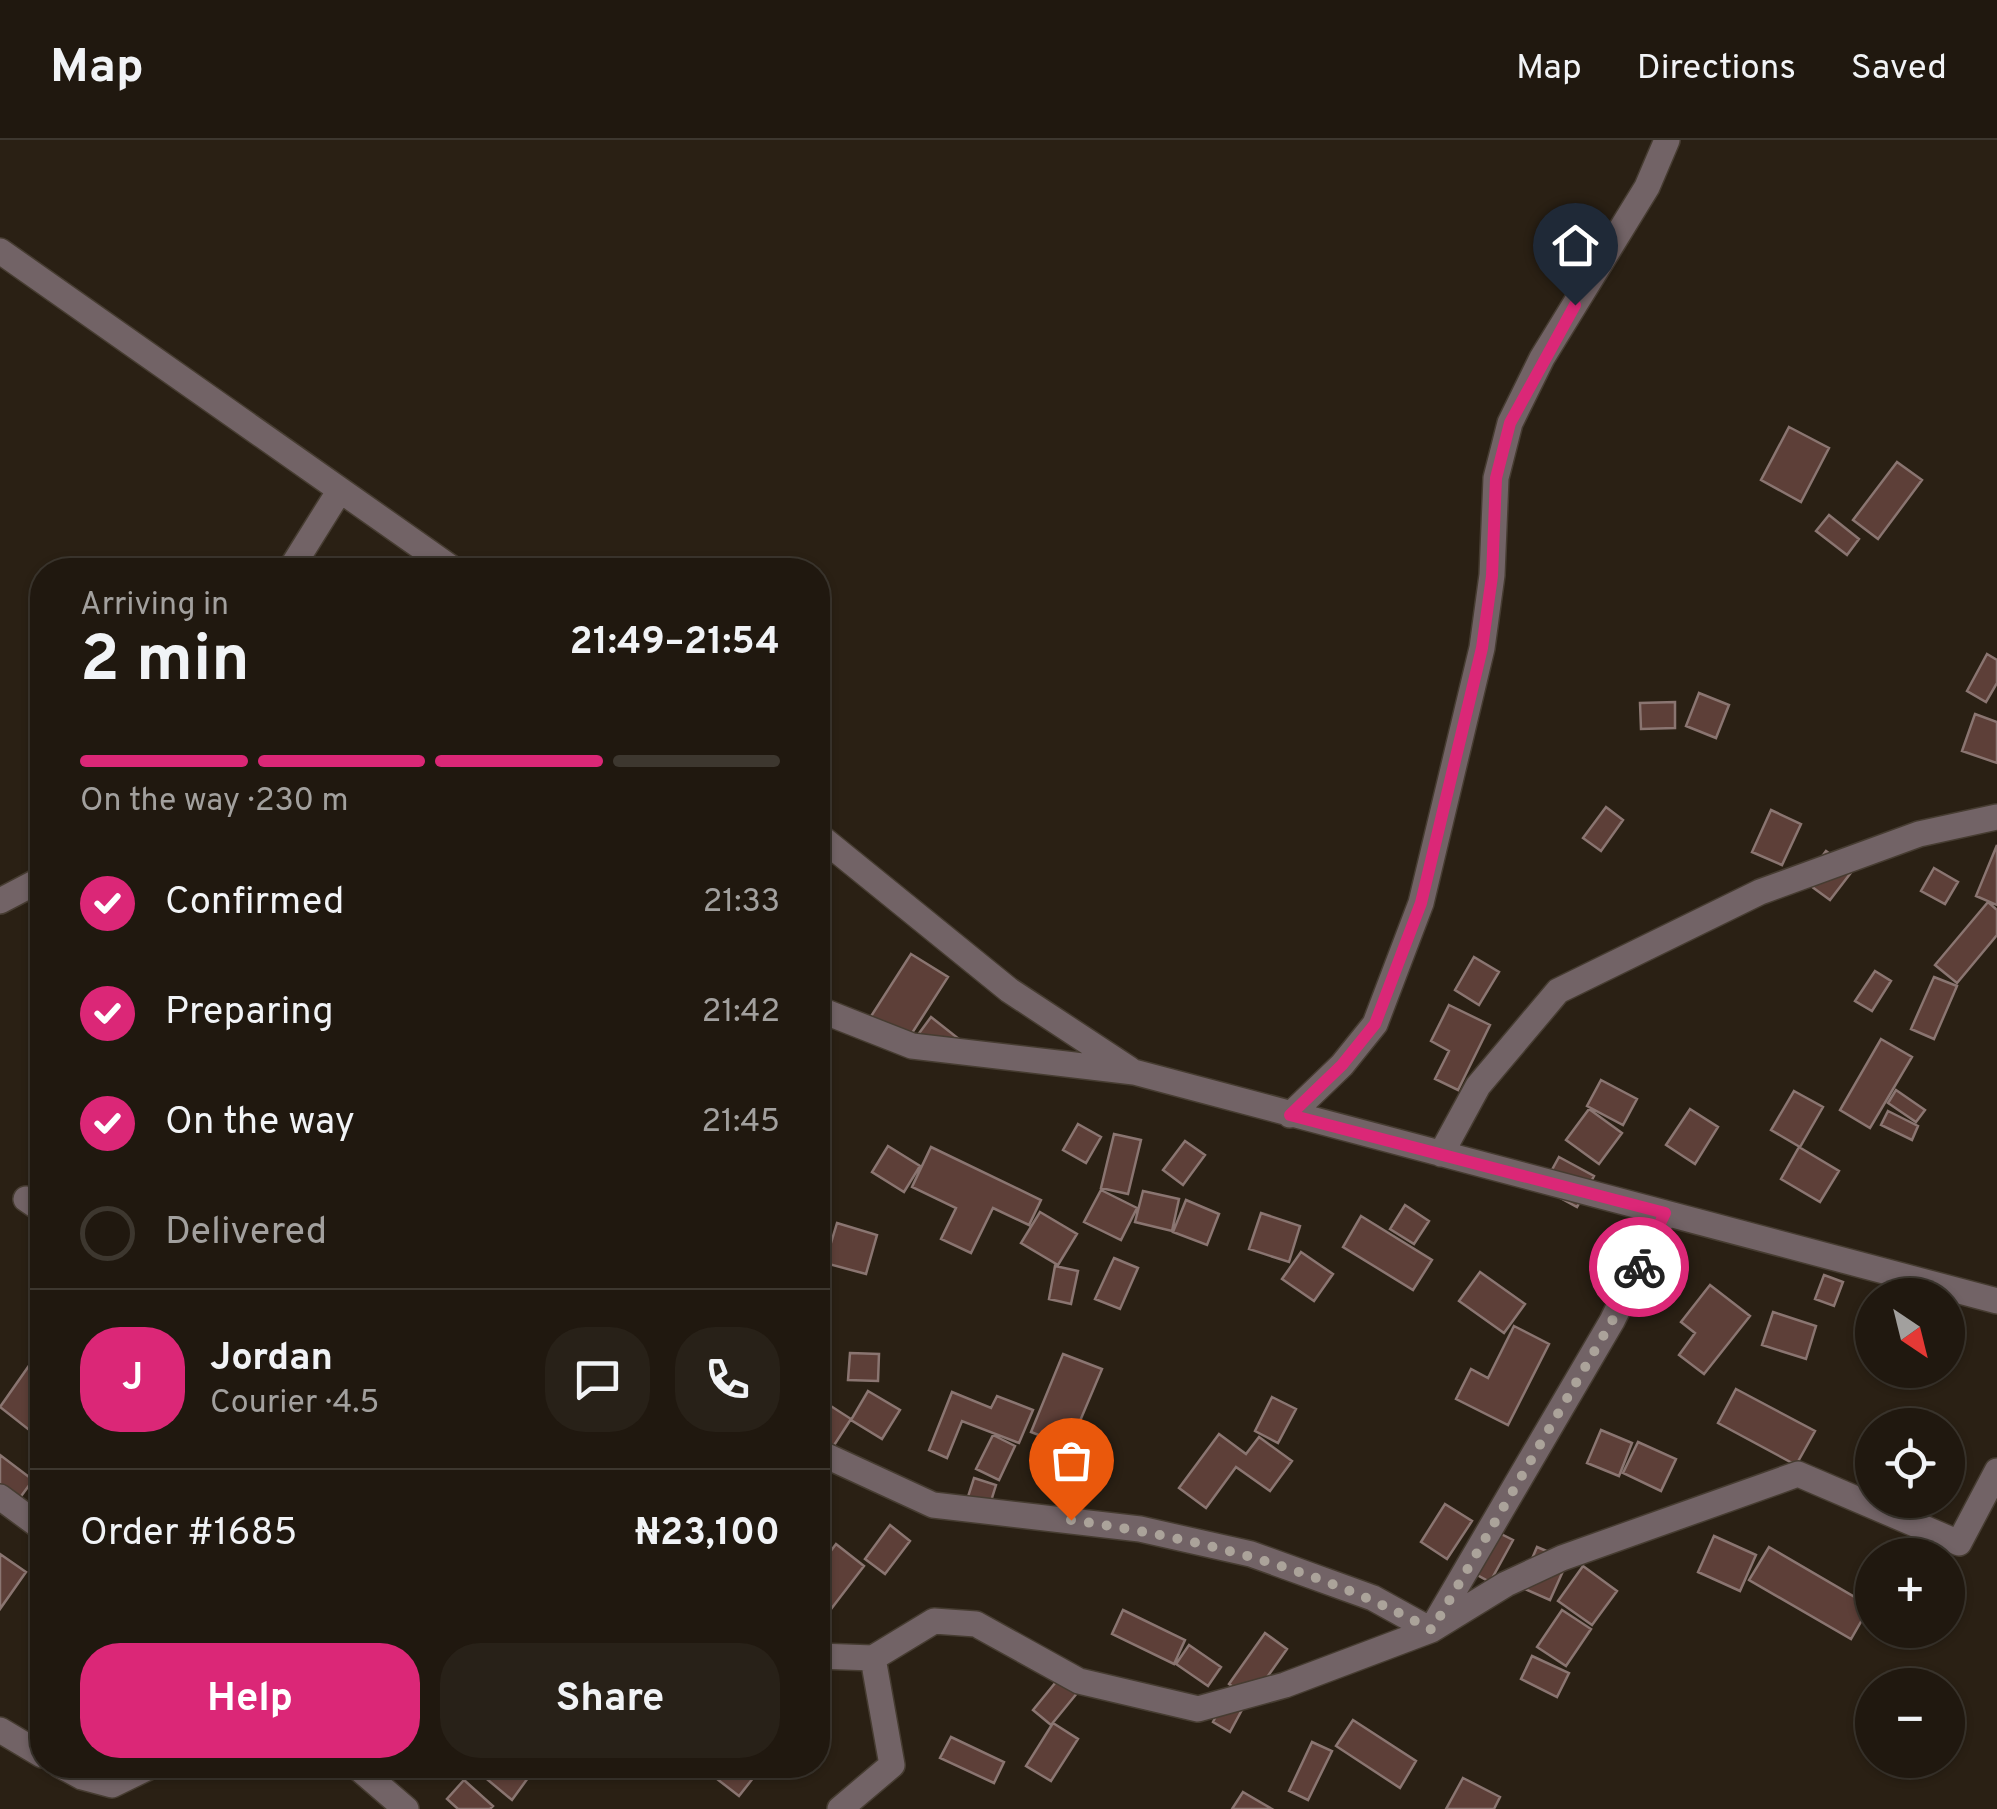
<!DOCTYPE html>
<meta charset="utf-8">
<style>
body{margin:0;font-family:Overpass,sans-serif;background:#282118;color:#f1f3f6;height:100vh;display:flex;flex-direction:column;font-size:38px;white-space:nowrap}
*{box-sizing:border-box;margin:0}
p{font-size:32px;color:#a2a09e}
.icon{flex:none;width:55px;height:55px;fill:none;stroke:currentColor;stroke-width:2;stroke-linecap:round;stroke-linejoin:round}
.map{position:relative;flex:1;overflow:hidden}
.panel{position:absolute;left:30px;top:418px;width:800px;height:1220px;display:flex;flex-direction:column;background:#20180f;border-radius:40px;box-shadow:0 2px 8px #0004,0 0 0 2px #3d372f}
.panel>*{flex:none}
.needle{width:65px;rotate:145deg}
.fabs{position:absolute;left:1855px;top:1138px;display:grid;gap:20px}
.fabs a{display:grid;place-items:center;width:110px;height:110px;border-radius:50%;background:#20180f;box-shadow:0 2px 8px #0004,0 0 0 2px #3d372f;font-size:50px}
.pin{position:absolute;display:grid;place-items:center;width:85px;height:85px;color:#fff;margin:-102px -42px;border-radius:50% 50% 50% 0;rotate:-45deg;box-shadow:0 0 10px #0007}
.pin .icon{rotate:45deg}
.courier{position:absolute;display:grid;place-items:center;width:100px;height:100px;margin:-50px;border:8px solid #db2777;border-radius:50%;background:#fff;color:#222;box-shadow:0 2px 12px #0007}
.summary em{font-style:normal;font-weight:700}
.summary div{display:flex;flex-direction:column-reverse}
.summary{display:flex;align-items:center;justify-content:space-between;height:170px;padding:0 50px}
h1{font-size:65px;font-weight:700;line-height:75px}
.bar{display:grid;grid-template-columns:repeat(4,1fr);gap:15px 10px;align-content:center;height:120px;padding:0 50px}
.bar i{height:12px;border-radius:8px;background:#3d372f}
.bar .selected{background:#db2777}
.bar p{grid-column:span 4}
.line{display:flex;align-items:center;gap:25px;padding:0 50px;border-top:2px solid #3d372f}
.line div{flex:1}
.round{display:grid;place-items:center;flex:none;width:105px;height:105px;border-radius:40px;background:#282118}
ol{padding:0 50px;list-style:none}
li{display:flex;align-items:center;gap:30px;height:110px}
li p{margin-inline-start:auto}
li .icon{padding:10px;border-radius:50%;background:#db2777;color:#fff;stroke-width:4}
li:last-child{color:#a2a09e}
li i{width:55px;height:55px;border:5px solid #3d372f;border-radius:50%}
.action{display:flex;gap:20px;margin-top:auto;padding:20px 50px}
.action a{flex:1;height:115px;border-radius:40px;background:#db2777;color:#fff;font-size:40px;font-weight:700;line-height:115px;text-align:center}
.action a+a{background:#282118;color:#f1f3f6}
header{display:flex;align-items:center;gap:60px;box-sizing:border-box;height:140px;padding:0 50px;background:#20180f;border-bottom:2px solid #3d372f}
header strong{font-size:48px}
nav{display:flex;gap:55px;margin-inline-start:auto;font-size:35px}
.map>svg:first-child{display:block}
.building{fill:#5d3f38;stroke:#8a7571;stroke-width:2.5}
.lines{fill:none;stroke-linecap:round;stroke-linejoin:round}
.minor-casing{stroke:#463c31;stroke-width:28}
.minor{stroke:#726366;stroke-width:25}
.done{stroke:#aba39a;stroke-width:10;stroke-dasharray:0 18}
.route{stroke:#db2777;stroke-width:12}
</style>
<header>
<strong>Map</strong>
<nav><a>Map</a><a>Directions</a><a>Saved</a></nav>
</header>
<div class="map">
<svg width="1997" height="1669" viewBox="0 0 1997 1669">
<rect width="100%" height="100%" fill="#2a2014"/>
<!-- building -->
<path class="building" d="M1789 287 1829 308 1801 362 1761 340Z
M1897 322 1922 340 1878 399 1853 380Z
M1829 375 1859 399 1847 415 1816 391Z
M1987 514 1997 520V543L1986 562 1967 551Z
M1699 553 1729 565 1716 598 1686 586Z
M1675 562V588L1641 589 1640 563Z
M1975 574 1997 582V623L1962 611Z
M1606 667 1623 680 1601 711 1583 698Z
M1771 670 1801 684 1782 725 1752 712Z
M1997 705V765L1976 756Z
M1826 711 1853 730 1830 760 1804 741Z
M1934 728 1958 742 1945 764 1921 751Z
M1988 762 1997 770V795L1957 843 1935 825Z
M911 814 948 837 905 904 868 881Z
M1474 817 1499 832 1479 865 1455 850Z
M1875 831 1891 841 1872 871 1855 861Z
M1934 837 1957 846 1934 899 1911 889Z
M1449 865 1490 885 1458 950 1435 939 1449 911 1431 901Z
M931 877 964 903 917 896Z
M1881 899 1912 917 1870 988 1840 970Z
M1601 940 1637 959 1623 985 1587 966Z
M1896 950 1925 970 1916 982 1888 963Z
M1794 951 1823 967 1800 1007 1771 990Z
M1589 969 1622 993 1599 1024 1566 1000Z
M1690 969 1718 987 1695 1024 1666 1005Z
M1888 971 1918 986 1912 1000 1881 985Z
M1078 984 1101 997 1086 1023 1063 1010Z
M1114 994 1141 1000 1128 1054 1101 1048Z
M1185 1001 1205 1015 1183 1045 1163 1030Z
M888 1006 920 1026 904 1052 872 1032Z
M931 1007 1041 1060 1029 1085 993 1068 971 1113 941 1099 956 1068 912 1047Z
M1799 1007 1839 1031 1820 1062 1781 1039Z
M1559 1017 1594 1036 1577 1067 1542 1048Z
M1101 1050 1137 1068 1121 1100 1084 1082Z
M1143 1051 1179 1059 1172 1091 1135 1082Z
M1186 1060 1219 1074 1207 1105 1173 1092Z
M1405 1065 1429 1081 1414 1104 1390 1089Z
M1040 1072 1077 1094 1058 1125 1021 1103Z
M1261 1073 1300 1086 1289 1122 1249 1109Z
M1361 1076 1432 1120 1413 1150 1343 1107Z
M837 1083 877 1095 866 1134 825 1123Z
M1301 1112 1333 1134 1314 1161 1282 1139Z
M1114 1118 1138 1128 1120 1169 1095 1159Z
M1055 1126 1078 1131 1071 1164 1049 1159Z
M1480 1132 1525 1164 1504 1193 1459 1161Z
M1824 1135 1843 1142 1834 1166 1815 1159Z
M1710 1145 1750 1176 1704 1234 1679 1215 1695 1193 1681 1182Z
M1773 1172 1816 1186 1806 1219 1762 1205Z
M1514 1186 1549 1204 1508 1285 1456 1259 1471 1229 1488 1238Z
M40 1210 42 1212V1300L0 1267Z
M850 1213 879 1214 878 1241 848 1240Z
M1063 1214 1102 1229 1069 1307 1031 1292Z
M1736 1249 1815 1291 1796 1325 1718 1283Z
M868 1251 900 1270 882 1299 851 1280Z
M952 1252 991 1268 997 1256 1033 1270 1019 1303 962 1281 947 1318 929 1310Z
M1272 1257 1296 1269 1278 1303 1255 1291Z
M823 1261 851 1279 829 1313 818 1306V1270Z
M1601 1290 1632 1303 1619 1336 1587 1323Z
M1219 1294 1246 1314 1259 1297 1292 1321 1270 1351 1236 1327 1206 1368 1179 1348Z
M993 1295 1015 1306 999 1340 976 1329Z
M1638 1302 1676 1319 1661 1351 1623 1333Z
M0 1315 33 1340 19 1359 0 1345Z
M974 1338 996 1345 987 1374 965 1366Z
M1445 1364 1472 1381 1447 1419 1421 1402Z
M1481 1384 1513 1400 1490 1442 1459 1425Z
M890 1385 910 1401 885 1434 865 1419Z
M1714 1396 1756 1415 1740 1451 1698 1432Z
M836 1404 864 1426 818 1486V1428Z
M1537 1407 1568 1420 1550 1460 1520 1447Z
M1769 1407 1870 1466 1851 1499 1749 1440Z
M0 1414 26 1432 0 1469Z
M1583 1426 1617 1451 1592 1485 1558 1461Z
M1123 1470 1185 1500 1174 1524 1112 1494Z
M1562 1470 1591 1489 1566 1526 1537 1507Z
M1265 1493 1287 1509 1251 1560 1229 1544Z
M1189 1505 1221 1527 1208 1546 1176 1524Z
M1532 1516 1569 1533 1557 1557 1521 1539Z
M1060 1537 1078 1552 1051 1585 1033 1570Z
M1226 1556 1244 1566 1230 1592 1213 1582Z
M1353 1580 1416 1621 1400 1648 1336 1606Z
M1053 1583 1078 1599 1051 1641 1026 1626Z
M951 1597 1004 1622 994 1643 940 1618Z
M1312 1602 1332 1611 1308 1660 1289 1651Z
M470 1625H526L533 1631 512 1660Z
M713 1625H757L761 1628 739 1656 708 1632Z
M1463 1638 1500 1657 1494 1669H1446Z
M464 1640 493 1666 490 1669H458L447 1659Z
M1243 1652 1272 1669H1232Z"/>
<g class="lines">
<defs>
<path id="minor" d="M0 111 454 430
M290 430 340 350
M818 695 1009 850 1129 929
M0 761 42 739
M818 869 912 906 1134 932 1997 1161
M1290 975 1342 925 1375 884 1421 763 1482 508 1492 435 1496 338 1510 283 1542 218 1647 47 1667 0
M1441 1014 1478 946 1558 851 1760 752 1919 694 1997 677
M26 1059 42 1070
M818 1312 933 1365 1140 1389 1251 1414 1373 1458 1431 1490 1612 1181 1665 1073
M0 1357 42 1388
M818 1516 873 1518 934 1481 976 1484 1079 1541 1198 1569 1285 1545 1431 1490 1506 1444 1562 1418 1798 1334 1959 1403 1997 1331
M0 1590 42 1615
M60 1625 82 1637 112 1645 153 1625
M355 1625 406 1669
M840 1669 892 1625 873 1518"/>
</defs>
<!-- minor casing -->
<use href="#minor" class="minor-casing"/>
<!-- minor -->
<use href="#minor" class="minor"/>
</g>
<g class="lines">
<!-- done -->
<path class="done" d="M1071 1380C1198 1398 1318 1428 1432 1490L1612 1181 1639 1127"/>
<!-- route -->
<path class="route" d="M1575 165 1510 283 1496 338 1492 436 1482 508 1421 763 1375 884 1342 925 1290 975 1665 1073 1639 1127"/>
</g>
</svg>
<div class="fabs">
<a><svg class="needle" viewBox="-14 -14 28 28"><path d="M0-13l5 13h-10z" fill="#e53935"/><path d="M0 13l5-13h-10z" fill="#a2a09e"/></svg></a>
<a><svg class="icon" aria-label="locate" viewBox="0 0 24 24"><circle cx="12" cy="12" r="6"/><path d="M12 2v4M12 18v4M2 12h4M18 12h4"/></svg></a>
<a>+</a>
<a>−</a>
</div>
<div class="pin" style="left:1071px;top:1380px;background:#ea580c"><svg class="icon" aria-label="bag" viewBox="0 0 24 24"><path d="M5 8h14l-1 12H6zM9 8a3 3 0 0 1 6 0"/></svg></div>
<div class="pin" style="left:1575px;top:165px;background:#1f2937"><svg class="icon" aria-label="home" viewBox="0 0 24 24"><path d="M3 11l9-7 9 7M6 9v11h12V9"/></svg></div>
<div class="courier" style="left:1639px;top:1127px"><svg class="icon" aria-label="bike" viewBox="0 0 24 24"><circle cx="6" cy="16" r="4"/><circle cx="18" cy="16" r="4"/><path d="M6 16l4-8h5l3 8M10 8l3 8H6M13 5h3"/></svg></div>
<section class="panel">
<div class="summary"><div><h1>2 min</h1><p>Arriving in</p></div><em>21:49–21:54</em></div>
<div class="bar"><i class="selected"></i><i class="selected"></i><i class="selected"></i><i></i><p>On the way · 230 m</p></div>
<ol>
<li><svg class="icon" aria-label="check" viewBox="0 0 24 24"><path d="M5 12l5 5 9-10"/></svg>Confirmed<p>21:33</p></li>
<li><svg class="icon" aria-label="check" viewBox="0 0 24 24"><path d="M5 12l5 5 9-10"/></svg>Preparing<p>21:42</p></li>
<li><svg class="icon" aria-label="check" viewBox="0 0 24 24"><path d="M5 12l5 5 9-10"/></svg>On the way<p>21:45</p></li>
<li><i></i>Delivered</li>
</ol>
<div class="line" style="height:180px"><b class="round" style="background:#db2777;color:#fff">J</b><div><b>Jordan</b><p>Courier · 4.5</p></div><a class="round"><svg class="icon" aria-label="chat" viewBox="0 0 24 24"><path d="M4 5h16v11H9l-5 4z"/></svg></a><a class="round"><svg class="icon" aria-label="phone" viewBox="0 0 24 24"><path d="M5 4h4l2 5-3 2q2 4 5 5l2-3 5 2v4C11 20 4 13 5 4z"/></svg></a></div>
<div class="line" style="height:130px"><div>Order #1685</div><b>₦23,100</b></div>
<div class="action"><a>Help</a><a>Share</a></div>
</section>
</div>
